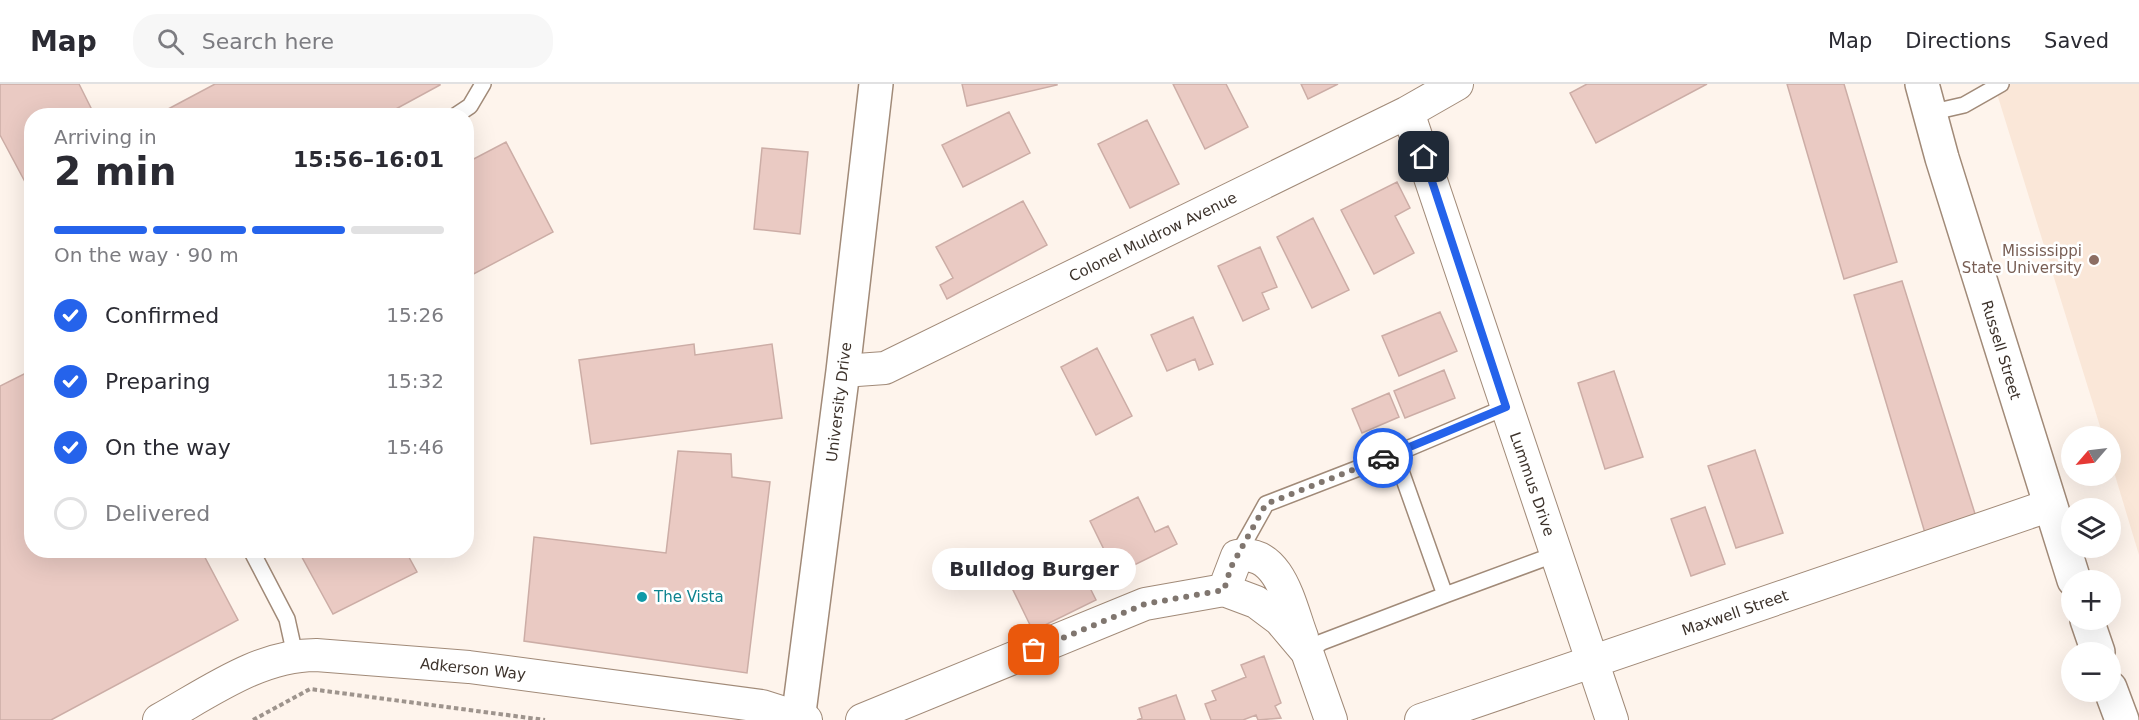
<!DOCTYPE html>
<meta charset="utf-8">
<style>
body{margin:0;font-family:"DejaVu Sans",sans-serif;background:#f7f7f7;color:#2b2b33;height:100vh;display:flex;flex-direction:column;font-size:22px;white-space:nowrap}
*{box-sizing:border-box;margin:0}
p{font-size:20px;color:#7c7c81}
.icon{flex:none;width:33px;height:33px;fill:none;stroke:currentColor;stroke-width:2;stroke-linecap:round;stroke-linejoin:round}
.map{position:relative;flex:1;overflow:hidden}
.sheet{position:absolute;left:24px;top:24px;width:450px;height:450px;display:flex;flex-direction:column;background:#fff;border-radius:24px;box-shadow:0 6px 24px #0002}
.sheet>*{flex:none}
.needle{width:39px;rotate:242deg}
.buttons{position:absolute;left:2061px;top:342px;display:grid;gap:12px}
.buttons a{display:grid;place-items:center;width:60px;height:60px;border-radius:50%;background:#fff;box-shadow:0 6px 24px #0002;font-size:30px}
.pin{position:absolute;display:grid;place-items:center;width:51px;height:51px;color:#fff;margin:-26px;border-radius:12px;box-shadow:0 3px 9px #0006}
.courier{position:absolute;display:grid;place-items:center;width:60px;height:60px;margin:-30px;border:4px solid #2563eb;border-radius:50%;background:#fff;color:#222;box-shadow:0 2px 8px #0007}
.bubble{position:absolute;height:42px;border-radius:21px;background:#fff;box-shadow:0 6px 24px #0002;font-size:20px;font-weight:600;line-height:42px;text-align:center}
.overview em{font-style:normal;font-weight:600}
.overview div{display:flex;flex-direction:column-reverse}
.overview{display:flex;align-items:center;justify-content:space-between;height:102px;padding:0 30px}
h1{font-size:39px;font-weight:600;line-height:45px}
.bar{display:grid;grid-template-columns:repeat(4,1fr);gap:9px 6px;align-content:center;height:72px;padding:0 30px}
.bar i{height:8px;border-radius:4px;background:#e1e1e2}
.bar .current{background:#2563eb}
.bar p{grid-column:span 4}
ol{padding:0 30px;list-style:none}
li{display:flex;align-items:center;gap:18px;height:66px}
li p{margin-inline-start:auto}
li .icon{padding:6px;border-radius:50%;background:#2563eb;color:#fff;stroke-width:4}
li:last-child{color:#7c7c81}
li i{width:33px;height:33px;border:3px solid #e1e1e2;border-radius:50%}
header{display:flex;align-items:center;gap:36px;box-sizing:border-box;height:84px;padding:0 30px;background:#fff;border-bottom:2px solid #e1e1e2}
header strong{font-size:28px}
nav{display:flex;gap:33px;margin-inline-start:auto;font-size:21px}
.search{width:420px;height:54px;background:#f7f7f7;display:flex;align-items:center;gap:15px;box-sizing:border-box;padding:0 21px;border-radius:24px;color:#7c7c81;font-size:22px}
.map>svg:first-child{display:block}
.built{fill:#fae7d8}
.building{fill:#eacac3;stroke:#ccada6;stroke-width:1.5}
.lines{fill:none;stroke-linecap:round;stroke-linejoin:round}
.lane-casing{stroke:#a18a78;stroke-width:18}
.street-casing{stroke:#a18a78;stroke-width:34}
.secondary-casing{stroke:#a18a78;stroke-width:36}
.path{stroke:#9e948d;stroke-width:4;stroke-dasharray:4.5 3;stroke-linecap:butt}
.lane{stroke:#fff;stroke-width:15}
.street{stroke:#fff;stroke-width:32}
.secondary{stroke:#fff;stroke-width:33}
.done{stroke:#80766f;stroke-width:6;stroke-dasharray:0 10.8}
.route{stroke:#2563eb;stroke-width:8}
.education-dot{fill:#8d6e63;stroke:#fff;stroke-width:2}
.culture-dot{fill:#0f9aa8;stroke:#fff;stroke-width:2}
.labels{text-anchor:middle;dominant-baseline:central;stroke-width:5;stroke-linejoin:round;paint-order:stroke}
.street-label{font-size:15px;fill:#3c322b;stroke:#fff}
.education-label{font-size:15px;fill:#785e54;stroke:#fff;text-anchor:end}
.culture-label{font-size:15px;fill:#0d838f;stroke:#fff;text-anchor:start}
</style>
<header>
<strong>Map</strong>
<div class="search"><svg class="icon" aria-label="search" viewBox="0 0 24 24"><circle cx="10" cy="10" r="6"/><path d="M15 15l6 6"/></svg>Search here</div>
<nav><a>Map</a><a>Directions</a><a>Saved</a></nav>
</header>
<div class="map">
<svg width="2139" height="636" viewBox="0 0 2139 636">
<rect width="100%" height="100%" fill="#fef4ec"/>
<!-- built -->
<path class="built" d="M1994 0H2139V471L2111 378 2110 352H2103Z"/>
<!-- building -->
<path class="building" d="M0 0H79L95 32H32V111L0 51Z
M215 0H440V1L383 32H155Z
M962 0H1057V1L967 22Z
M1173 0H1226L1248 43 1205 65Z
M1301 0H1338L1308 15Z
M1587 0H1707L1596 59 1570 9Z
M1787 0H1844L1897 178 1844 195Z
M1009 28 1030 69 963 103 942 61Z
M1147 36 1179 100 1130 124 1098 60Z
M506 58 553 148 466 194V79Z
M762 64 808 68 800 150 754 145Z
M1397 98 1410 124 1395 132 1414 169 1374 190 1341 126Z
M1023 117 1047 161 947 215 940 201 953 194 936 163Z
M1313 134 1349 206 1312 224 1277 153Z
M1260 163 1277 203 1262 209 1269 225 1243 237 1218 182Z
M1902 197 1976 433 1925 449 1854 211Z
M1440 228 1457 267 1399 292 1382 252Z
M1193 233 1213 280 1199 286 1195 275 1167 287 1151 251Z
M694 260 695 271 772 260 782 334 591 360 579 276Z
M1097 264 1132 332 1096 351 1061 283Z
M32 286V466H201L238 536 51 636H0V302Z
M1444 286 1455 314 1405 334 1394 307Z
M1614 287 1643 373 1605 385 1578 299Z
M1389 309 1399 333 1362 349 1352 325Z
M1755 366 1783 449 1736 464 1708 382Z
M678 367 731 370 732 393 770 398 747 589 524 557 534 453 666 469Z
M1138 413 1155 448 1168 442 1177 460 1116 490 1090 437Z
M1705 423 1725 480 1691 492 1671 435Z
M298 466H405L417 488 333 530Z
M1076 476 1096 516 1033 547 1013 506Z
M1264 572 1281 619 1275 622 1281 634 1258 636 1256 631 1243 636H1211L1205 620 1216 616 1212 607 1246 593 1241 581Z
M1176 611 1185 636H1137L1142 634 1139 624Z"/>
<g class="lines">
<defs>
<path id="lane" d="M1929 29 1964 21 2001 0
M455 32 470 22 483 0
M1395 370 1506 323
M251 466 287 535 295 571
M1237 472 1266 420 1395 370 1445 511 1322 558 1307 568
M1445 511 1556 470"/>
<path id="street" d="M1408 28 1612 636
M843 287 885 284 1408 28 1457 0
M1224 506 1237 472C1280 464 1290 522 1302 553
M159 636C208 609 259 571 316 571L469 583 762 622 806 636
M862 636 1145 520 1224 506 1256 518 1280 536 1307 568 1331 636
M1421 636 2048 422"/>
<path id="secondary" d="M1922 0 1942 74 2074 496
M2087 536 2098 568
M2110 604 2122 636
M798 636 843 287 876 0"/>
</defs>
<!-- lane casing -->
<use href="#lane" class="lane-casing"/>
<!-- street casing -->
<use href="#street" class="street-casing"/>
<!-- secondary casing -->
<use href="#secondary" class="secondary-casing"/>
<!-- path -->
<path class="path" d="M253 636 310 605 545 636"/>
<!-- lane -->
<use href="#lane" class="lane"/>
<!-- street -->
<use href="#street" class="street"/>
<!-- secondary -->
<use href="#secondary" class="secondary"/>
</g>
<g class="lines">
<!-- done -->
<path class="done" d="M1034 566 1145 520 1224 506 1231 483 1266 420 1383 374"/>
<!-- route -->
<path class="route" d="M1383 374 1506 323 1424 73"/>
</g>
<!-- markers -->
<circle class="education-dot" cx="2094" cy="176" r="6"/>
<circle class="culture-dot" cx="642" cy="513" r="6"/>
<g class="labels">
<!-- street labels -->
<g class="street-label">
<text transform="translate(1153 153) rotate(-26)">Colonel Muldrow Avenue</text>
<text transform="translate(2001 266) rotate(73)">Russell Street</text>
<text transform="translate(839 318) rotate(-83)">University Drive</text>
<text transform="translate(1532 400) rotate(71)">Lummus Drive</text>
<text transform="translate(1735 529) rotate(-19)">Maxwell Street</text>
<text transform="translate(473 585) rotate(6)">Adkerson Way</text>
</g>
<!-- education labels -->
<g class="education-label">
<text x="2082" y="167">Mississippi<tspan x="2082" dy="17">State University</tspan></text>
</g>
<!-- culture labels -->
<g class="culture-label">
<text x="654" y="513">The Vista</text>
</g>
</g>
</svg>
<div class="buttons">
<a><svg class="needle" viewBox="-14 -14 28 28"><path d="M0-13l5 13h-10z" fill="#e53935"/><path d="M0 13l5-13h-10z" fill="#7c7c81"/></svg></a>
<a><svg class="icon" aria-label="layers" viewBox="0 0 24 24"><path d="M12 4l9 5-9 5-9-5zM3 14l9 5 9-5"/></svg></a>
<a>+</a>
<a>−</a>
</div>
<div class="pin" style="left:1034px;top:566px;background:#ea580c"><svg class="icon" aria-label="bag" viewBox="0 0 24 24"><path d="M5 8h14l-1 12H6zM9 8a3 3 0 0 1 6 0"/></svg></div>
<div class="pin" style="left:1424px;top:73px;background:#1f2937"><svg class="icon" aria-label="home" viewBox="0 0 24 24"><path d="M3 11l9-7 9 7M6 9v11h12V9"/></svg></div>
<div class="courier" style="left:1383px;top:374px"><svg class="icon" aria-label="car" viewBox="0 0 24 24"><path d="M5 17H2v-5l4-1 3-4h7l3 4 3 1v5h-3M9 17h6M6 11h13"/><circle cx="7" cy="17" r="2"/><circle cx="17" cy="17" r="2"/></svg></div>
<div class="bubble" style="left:932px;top:464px;width:204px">Bulldog Burger</div>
<section class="sheet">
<div class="overview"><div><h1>2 min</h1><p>Arriving in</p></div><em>15:56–16:01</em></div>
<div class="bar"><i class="current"></i><i class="current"></i><i class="current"></i><i></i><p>On the way · 90 m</p></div>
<ol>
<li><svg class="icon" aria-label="check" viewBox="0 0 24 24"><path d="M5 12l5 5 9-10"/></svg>Confirmed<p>15:26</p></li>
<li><svg class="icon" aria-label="check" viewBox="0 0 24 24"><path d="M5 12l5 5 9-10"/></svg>Preparing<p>15:32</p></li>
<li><svg class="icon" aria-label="check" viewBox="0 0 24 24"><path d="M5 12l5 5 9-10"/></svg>On the way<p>15:46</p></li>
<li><i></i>Delivered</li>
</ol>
</section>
</div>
